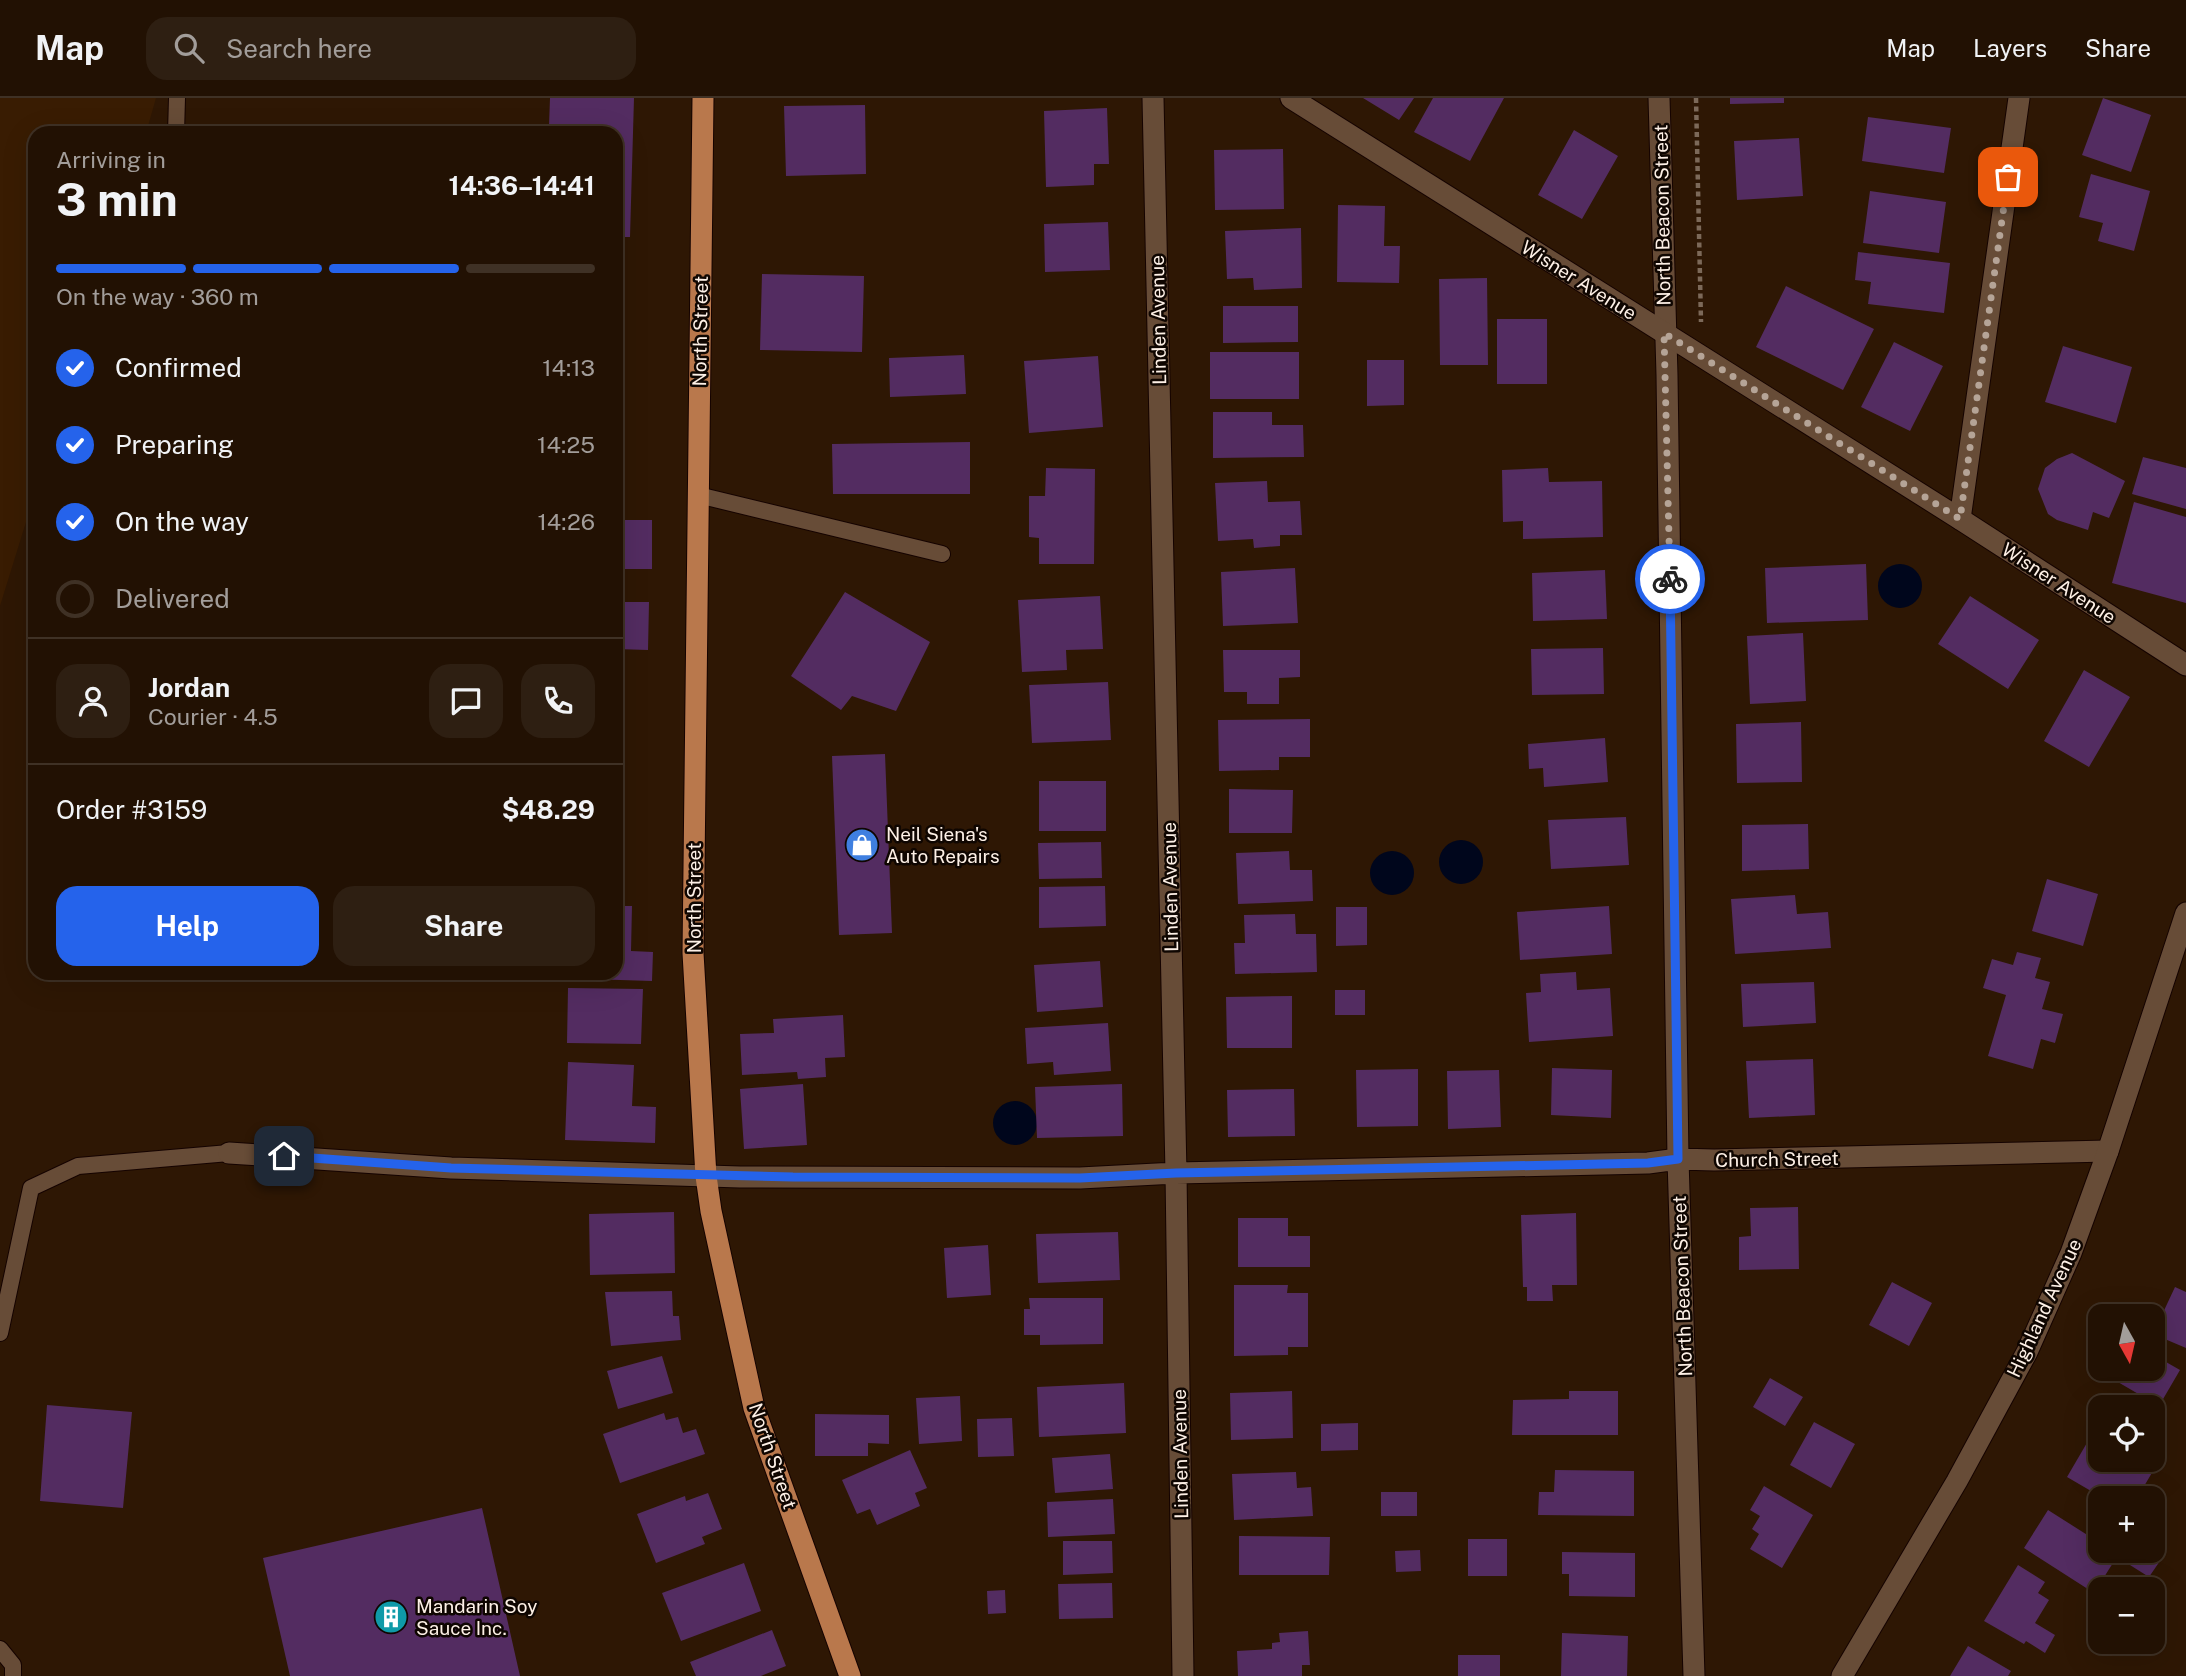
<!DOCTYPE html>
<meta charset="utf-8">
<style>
body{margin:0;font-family:"Public Sans",sans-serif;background:#2e1f12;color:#f1f3f6;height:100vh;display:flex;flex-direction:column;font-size:26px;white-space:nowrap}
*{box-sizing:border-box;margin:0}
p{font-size:23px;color:#a29d9a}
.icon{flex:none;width:38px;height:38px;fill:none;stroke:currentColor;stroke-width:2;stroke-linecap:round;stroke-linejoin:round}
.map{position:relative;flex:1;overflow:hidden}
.drawer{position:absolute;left:28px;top:28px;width:595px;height:854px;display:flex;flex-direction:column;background:#221103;border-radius:21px;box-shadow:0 7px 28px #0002,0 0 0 2px #3f3125}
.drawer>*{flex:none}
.needle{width:46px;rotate:172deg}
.buttons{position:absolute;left:2088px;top:1206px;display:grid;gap:14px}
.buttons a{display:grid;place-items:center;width:77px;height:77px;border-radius:14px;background:#221103;box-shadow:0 7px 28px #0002,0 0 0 2px #3f3125;font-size:35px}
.pin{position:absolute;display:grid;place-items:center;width:60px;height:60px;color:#fff;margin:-30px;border-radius:14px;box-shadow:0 4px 10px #0006}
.courier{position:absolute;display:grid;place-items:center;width:70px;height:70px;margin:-35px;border:5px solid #2563eb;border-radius:50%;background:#fff;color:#222;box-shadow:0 2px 9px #0007}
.headline em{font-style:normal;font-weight:700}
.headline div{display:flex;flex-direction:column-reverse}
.headline{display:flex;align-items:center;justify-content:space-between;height:119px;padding:0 28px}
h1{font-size:46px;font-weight:700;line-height:52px}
.bar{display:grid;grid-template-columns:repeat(4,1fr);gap:10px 7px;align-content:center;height:84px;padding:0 28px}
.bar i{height:9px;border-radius:5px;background:#3f3125}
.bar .on{background:#2563eb}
.bar p{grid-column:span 4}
.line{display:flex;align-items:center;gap:18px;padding:0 28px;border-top:2px solid #3f3125}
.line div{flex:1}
.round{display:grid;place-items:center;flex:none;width:74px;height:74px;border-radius:21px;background:#2e1f12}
ol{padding:0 28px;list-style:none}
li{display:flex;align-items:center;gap:21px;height:77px}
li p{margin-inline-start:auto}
li .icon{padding:7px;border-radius:50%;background:#2563eb;color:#fff;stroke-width:4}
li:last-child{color:#a29d9a}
li i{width:38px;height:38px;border:4px solid #3f3125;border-radius:50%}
.button{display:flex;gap:14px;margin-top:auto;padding:14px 28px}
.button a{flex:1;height:80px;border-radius:21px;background:#2563eb;color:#fff;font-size:28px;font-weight:700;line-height:80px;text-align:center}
.button a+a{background:#2e1f12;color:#f1f3f6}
header{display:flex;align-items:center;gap:42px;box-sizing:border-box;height:98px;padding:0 35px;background:#221103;border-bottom:2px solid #3f3125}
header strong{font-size:33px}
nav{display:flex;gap:38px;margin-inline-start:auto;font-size:24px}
.search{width:490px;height:63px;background:#2e1f12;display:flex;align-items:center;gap:18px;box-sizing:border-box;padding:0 24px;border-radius:21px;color:#a29d9a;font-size:26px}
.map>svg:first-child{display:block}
.built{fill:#391c02}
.water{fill:#00061c}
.building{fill:#532c61}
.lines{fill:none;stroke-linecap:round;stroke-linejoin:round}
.lane-casing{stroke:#150300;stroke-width:18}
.street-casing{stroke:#150300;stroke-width:23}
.secondary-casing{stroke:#150300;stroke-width:23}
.primary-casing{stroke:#150300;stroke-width:23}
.path{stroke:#7c6959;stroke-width:4.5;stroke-dasharray:5 3.5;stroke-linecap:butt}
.lane{stroke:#674c37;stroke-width:16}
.street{stroke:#674c37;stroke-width:21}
.secondary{stroke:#674c37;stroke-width:21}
.primary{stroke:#b9784c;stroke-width:21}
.done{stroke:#b5a497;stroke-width:7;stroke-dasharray:0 12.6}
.route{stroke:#2563eb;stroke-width:9}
.labels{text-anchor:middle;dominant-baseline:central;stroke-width:5;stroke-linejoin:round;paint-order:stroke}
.street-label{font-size:19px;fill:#fdf0e6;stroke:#0f0601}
.poi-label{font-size:19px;fill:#fdf0e6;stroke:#0f0601;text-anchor:start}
</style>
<header>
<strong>Map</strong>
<div class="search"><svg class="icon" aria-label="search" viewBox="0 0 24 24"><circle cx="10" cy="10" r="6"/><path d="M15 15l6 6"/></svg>Search here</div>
<nav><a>Map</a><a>Layers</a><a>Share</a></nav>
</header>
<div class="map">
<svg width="2186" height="1578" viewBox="0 0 2186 1578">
<rect width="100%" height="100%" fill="#2e1704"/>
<!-- built -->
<path class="built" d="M0 0H156L146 35H35V395L0 508Z"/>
<!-- water -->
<path class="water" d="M1878 488a22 22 0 1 1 44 0a22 22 0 1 1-44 0Z
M1439 764a22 22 0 1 1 44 0a22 22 0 1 1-44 0Z
M1370 775a22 22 0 1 1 44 0a22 22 0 1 1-44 0Z
M993 1025a22 22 0 1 1 44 0a22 22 0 1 1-44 0Z"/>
<!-- building -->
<path class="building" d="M550 0H634L630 139H616V35H502V27L549 28Z
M1363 0H1414L1399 22Z
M1433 0H1504L1470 63 1414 34Z
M1730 0H1784V5L1730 6Z
M2103 0 2151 17 2131 74 2082 57Z
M865 7 866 76 786 78 784 8Z
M1107 10 1109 66H1094V87L1046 89 1044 13Z
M1868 19 1951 30 1944 75 1862 63Z
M1574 32 1618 58 1582 121 1538 97Z
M1799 40 1803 98 1737 102 1734 43Z
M1283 51 1284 111 1215 112 1214 52Z
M2091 76 2150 93 2134 153 2098 143 2103 125 2079 119Z
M1870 93 1946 104 1939 155 1863 145Z
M1338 107 1385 108 1384 148H1400L1399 185 1337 184Z
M1108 124 1110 172 1045 174 1044 126Z
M1301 130 1302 190 1254 192 1253 180 1227 181 1225 133Z
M1858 154 1950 165 1944 215 1868 206 1871 184 1855 182Z
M762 176 864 178 862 254 760 252Z
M1487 180 1488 267H1440L1439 181Z
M1786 188 1874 231 1843 292 1756 249Z
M1223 208H1298V244L1223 245Z
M1497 221H1547V286H1497Z
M1894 244 1943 268 1910 333 1861 309Z
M2063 248 2132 269 2116 325 2045 304Z
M1210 254H1299V301H1210Z
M964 257 966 296 890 299 889 260Z
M1098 258 1103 329 1029 335 1024 263Z
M1367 262H1404V307L1367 308Z
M1213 314H1272V327H1303L1304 359 1213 360Z
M970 344V396H833L832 346Z
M2072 355 2125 383 2109 420 2093 414 2088 432 2057 422 2048 416 2038 391 2045 370 2057 361Z
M2143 359 2186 370V411L2132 396Z
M1046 370 1095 371 1094 466H1039V440L1029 439V398H1045Z
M1548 370 1549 384 1602 383 1603 439 1523 441V423L1503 424 1502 372Z
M1267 383 1268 404 1300 403 1302 437H1280V448L1254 450 1253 441 1218 443 1215 385Z
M2134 404 2186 419V505L2112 485Z
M616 422H652V471H616Z
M1866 466 1868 522 1767 525 1765 470Z
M1295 470 1298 525 1223 528 1221 474Z
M1605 472 1607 521 1533 523 1532 475Z
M845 494 930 544 896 613 852 598 841 612 791 578Z
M1100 498 1103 551 1066 552 1067 572 1022 574 1018 502Z
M1970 498 2039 542 2008 591 1938 546Z
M616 504H649L648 552 616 551Z
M1803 535 1806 603 1750 606 1747 538Z
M1603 550 1604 596 1532 597 1531 551Z
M1223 552H1300V579L1279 580V606H1247V594H1224Z
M2084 572 2130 599 2089 669 2044 643Z
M1108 584 1111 642 1032 645 1029 587Z
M1310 621V659H1279V672L1219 673 1218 622Z
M1801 624 1802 684 1737 685 1736 626Z
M1605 640 1608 684 1544 689 1543 670 1529 671 1528 646Z
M885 656 892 835 839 837 832 658Z
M1039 683H1106V733H1039Z
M1229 691 1293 692 1292 735H1229Z
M1626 719 1629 767 1551 771 1548 722Z
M1808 726 1809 771 1742 773V727Z
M1101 744 1102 780 1039 781 1038 745Z
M1289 753 1290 772H1312L1313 803 1238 806 1236 755Z
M2047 781 2098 796 2083 848 2032 833Z
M1105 788 1106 828 1039 830V789Z
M1795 797 1797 816 1828 814 1831 850 1735 856 1731 801Z
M616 808H632L631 853 653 854 652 883 556 880V875H616Z
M1609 808 1612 856 1520 862 1517 814Z
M1336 809H1367V847L1336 848Z
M1295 816 1296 836H1316L1317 874 1235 876 1234 845H1245L1244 817Z
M2017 854 2041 860 2035 880 2050 884 2042 911 2063 916 2055 945 2041 941 2033 971 1988 958 2006 897 1983 890 1992 861 2013 867Z
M1100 863 1103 909 1037 914 1034 867Z
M1576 874 1577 892 1610 890 1613 938 1529 944 1526 895 1541 894 1540 876Z
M368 875H477L476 882 368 877Z
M1814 884 1816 925 1743 929 1741 886Z
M568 890 643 891 641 946 567 945Z
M1335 892H1365V917H1335Z
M1292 898V950H1227L1226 899Z
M843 917 845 959 825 960 826 979 798 981 797 974 742 977 740 936 774 935 773 921Z
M1108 925 1111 973 1054 977 1053 964 1027 966 1025 930Z
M1813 961 1815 1017 1749 1020 1746 963Z
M568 964 634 967 632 1008 656 1009 655 1045 565 1042Z
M1552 970 1612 972 1611 1020 1551 1017Z
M1418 971V1028L1357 1029 1356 972Z
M1499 972 1501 1029 1448 1031 1447 973Z
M803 986 807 1047 744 1051 740 991Z
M1122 986 1123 1038 1037 1040 1035 989Z
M1294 991 1295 1038 1228 1039 1227 992Z
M1798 1109 1799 1171 1739 1172V1139L1751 1138 1750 1110Z
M674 1114 675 1175 590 1177 589 1116Z
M1576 1115 1577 1187H1552L1553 1203H1527V1189H1523L1521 1117Z
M1238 1120H1288V1138H1310V1169H1238Z
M1118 1134 1120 1182 1038 1185 1036 1136Z
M988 1147 991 1197 947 1200 944 1150Z
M1892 1184 1932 1205 1909 1248 1869 1227Z
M1234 1187H1288L1287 1195H1308V1249H1288V1257L1234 1258Z
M2175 1189 2186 1194V1250L2153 1236Z
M672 1193 673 1218H679L681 1242 611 1248 605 1194Z
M1029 1200H1103V1246L1040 1247V1237H1024V1211H1030Z
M2152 1256 2180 1272 2159 1308 2111 1280 2117 1270H2152Z
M662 1258 673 1295 618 1311 607 1273Z
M1770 1280 1803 1299 1785 1328 1753 1309Z
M1124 1285 1126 1335 1039 1339 1037 1289Z
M1292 1293 1293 1340 1231 1342 1230 1295Z
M1569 1293H1618V1337H1512L1513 1302 1569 1301Z
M960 1298 962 1343 919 1346 916 1300Z
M47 1307 132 1314 123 1410 40 1403Z
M664 1315 666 1322 678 1319 683 1335 696 1331 705 1356 620 1385 603 1336Z
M815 1316 889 1317V1346L868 1345V1358H815Z
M1012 1320 1014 1358 978 1359 977 1321Z
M1814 1324 1855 1346 1831 1390 1790 1367Z
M1358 1325V1352L1321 1353V1326Z
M2098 1326 2100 1328V1362H2152V1359L2159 1363 2137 1400H2103L2067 1379Z
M910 1352 927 1390 915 1395 920 1408 877 1427 870 1411 857 1416 842 1382Z
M1110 1356 1113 1391 1055 1395 1052 1360Z
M1555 1372 1634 1373V1418L1538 1417 1539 1394H1554Z
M1296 1374 1297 1390 1311 1389 1313 1418 1234 1422 1232 1376Z
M1764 1388 1813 1417 1782 1470 1750 1451 1759 1436 1752 1431 1760 1418 1750 1412Z
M1381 1394H1417V1418H1381Z
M708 1395 722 1431 702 1439 705 1446 656 1465 637 1416 685 1398 686 1403Z
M1113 1401 1115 1436 1048 1439 1047 1404Z
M482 1410 520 1578H290L263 1460Z
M2048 1412 2100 1445V1452H2112L2118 1457 2094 1495 2024 1450Z
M1239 1438 1330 1439 1329 1477H1239Z
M1468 1441H1507V1478H1468Z
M1063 1443H1112L1113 1475 1063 1477Z
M1420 1452 1421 1473 1396 1474 1395 1453Z
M2128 1452H2150L2162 1460 2149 1479 2122 1462Z
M1562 1454 1635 1455V1499L1569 1498V1476H1562Z
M744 1465 761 1513 681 1543 662 1495Z
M2018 1467 2045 1484 2038 1495 2049 1502 2035 1525 2055 1537 2045 1555 2026 1543 2024 1546 1984 1523Z
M1112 1485 1113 1520 1059 1521 1058 1486Z
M1005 1492 1006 1515 988 1516 987 1493Z
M772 1532 786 1568 761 1578H696L690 1564Z
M1308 1533 1310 1567H1302V1578H1238L1237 1553 1272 1551V1545L1280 1544 1279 1535Z
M1562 1535 1628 1538 1627 1578H1561Z
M1968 1548 2011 1573 2008 1578H1950Z
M1458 1557H1500V1578H1458Z"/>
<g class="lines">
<defs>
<path id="lane" d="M176 35 177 0
M698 397 942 456
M0 1235 31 1090 78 1068 229 1055
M0 1551 13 1567V1578"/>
<path id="street" d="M1153 0 1176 1075 1183 1578
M1659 0 1667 277 1678 1061 1694 1578
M1960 421 2019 0
M229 1055 451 1070 740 1079 1080 1080 1176 1075 1648 1065 1678 1061 1714 1062 2108 1053"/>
<path id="secondary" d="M1291 0 1960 421 2186 567
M1842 1578 1957 1383 2027 1254 2071 1155 2108 1053 2186 815"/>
<path id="primary" d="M703 0 693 855 706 1078 711 1113 754 1310 850 1578"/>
</defs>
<!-- lane casing -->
<use href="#lane" class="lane-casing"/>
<!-- street casing -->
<use href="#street" class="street-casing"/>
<!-- secondary casing -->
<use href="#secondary" class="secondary-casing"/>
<!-- primary casing -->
<use href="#primary" class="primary-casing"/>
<!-- path -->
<path class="path" d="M1696 0 1701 224"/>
<!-- lane -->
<use href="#lane" class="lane"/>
<!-- street -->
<use href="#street" class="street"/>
<!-- secondary -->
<use href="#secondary" class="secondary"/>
<!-- primary -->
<use href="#primary" class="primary"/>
</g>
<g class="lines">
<!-- done -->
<path class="done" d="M1670 481 1664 235 1960 421 2008 79"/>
<!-- route -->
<path class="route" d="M284 1058 451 1070 793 1079 1080 1080 1176 1075 1648 1065 1678 1061 1670 481"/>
</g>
<!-- icons -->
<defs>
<symbol id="shop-disc" viewBox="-11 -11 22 22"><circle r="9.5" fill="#3f7fe0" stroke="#0f0601"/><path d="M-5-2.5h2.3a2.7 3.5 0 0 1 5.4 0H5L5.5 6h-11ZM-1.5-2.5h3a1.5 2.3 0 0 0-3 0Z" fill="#fff"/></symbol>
<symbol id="building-disc" viewBox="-11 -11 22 22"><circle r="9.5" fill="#0f9aa8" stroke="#0f0601"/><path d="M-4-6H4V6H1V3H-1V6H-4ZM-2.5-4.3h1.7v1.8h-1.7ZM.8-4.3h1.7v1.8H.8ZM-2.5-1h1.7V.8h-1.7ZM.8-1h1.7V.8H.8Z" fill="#fff"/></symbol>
</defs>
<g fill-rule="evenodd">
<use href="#shop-disc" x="843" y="728" width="38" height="38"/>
<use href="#building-disc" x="372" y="1500" width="38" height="38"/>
</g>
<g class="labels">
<!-- street labels -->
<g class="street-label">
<text transform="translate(1662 117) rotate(-91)">North Beacon Street</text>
<text transform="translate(1579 182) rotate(32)">Wisner Avenue</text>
<text transform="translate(1158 222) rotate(-91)">Linden Avenue</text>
<text transform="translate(700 233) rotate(-89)">North Street</text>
<text transform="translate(2059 485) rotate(33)">Wisner Avenue</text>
<text transform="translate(1170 789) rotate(-91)">Linden Avenue</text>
<text transform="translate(694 800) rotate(-90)">North Street</text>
<text transform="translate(1777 1061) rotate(-1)">Church Street</text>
<text transform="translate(1682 1188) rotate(-92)">North Beacon Street</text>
<text transform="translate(2044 1210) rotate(-65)">Highland Avenue</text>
<text transform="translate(1180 1356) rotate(-91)">Linden Avenue</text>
<text transform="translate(773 1358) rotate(71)">North Street</text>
</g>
<!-- poi labels -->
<g class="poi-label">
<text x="886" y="736">Neil Siena's<tspan x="886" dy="22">Auto Repairs</tspan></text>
<text x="416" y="1508">Mandarin Soy<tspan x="416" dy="22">Sauce Inc.</tspan></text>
</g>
</g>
</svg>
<div class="buttons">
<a><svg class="needle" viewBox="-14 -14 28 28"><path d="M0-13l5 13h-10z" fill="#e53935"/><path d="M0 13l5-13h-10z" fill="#a29d9a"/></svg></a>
<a><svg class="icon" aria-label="locate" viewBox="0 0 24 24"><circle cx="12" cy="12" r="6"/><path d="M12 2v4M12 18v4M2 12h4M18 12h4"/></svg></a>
<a>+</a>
<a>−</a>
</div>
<div class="pin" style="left:2008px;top:79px;background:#ea580c"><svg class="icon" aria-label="bag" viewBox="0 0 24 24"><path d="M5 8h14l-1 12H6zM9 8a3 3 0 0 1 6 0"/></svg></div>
<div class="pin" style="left:284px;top:1058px;background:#1f2937"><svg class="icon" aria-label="home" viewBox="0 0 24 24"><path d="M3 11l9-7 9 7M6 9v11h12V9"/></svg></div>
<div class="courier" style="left:1670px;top:481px"><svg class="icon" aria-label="bike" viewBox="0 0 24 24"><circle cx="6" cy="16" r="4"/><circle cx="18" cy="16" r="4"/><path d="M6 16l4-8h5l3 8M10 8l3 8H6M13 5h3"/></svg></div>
<section class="drawer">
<div class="headline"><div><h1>3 min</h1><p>Arriving in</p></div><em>14:36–14:41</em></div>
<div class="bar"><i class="on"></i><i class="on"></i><i class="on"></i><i></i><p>On the way · 360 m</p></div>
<ol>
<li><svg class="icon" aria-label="check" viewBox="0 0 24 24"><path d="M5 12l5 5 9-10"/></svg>Confirmed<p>14:13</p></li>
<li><svg class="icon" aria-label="check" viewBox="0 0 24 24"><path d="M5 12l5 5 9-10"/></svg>Preparing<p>14:25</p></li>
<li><svg class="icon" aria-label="check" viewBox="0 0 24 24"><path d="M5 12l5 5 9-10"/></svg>On the way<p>14:26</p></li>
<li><i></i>Delivered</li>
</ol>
<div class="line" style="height:126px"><a class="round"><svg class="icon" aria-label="person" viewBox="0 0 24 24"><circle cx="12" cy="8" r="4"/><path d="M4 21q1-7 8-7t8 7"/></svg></a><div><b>Jordan</b><p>Courier · 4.5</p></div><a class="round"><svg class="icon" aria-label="chat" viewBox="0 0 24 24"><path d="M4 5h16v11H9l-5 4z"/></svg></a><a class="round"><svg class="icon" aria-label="phone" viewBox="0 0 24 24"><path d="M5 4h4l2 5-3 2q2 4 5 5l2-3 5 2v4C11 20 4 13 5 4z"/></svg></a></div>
<div class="line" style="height:91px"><div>Order #3159</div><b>$48.29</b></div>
<div class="button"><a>Help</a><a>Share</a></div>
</section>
</div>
